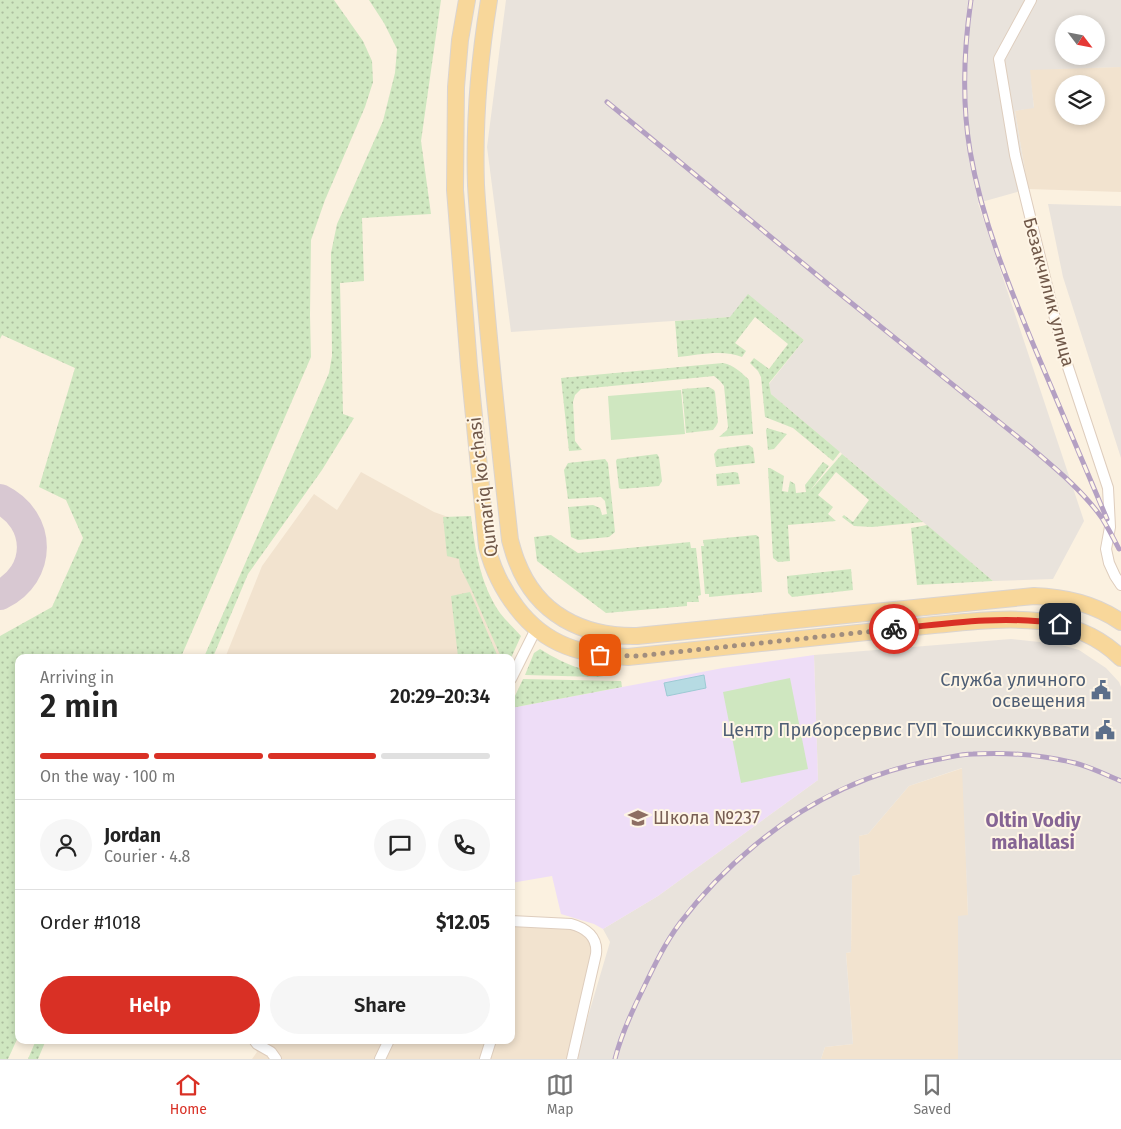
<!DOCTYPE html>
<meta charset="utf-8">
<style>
body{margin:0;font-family:"Fira Sans",sans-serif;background:#f6f6f6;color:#222;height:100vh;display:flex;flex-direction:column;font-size:19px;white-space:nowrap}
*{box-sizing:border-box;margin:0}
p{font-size:16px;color:#767676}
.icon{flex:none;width:28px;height:28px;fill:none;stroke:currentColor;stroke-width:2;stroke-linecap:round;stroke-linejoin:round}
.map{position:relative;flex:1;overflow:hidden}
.panel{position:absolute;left:15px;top:654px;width:500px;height:390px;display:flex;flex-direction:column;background:#fff;border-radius:10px;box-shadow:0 2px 8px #0003}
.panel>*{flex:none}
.needle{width:32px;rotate:122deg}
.fabs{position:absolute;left:1055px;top:15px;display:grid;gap:10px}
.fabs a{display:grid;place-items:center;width:50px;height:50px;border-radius:50%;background:#fff;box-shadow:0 2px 8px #0003;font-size:25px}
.pin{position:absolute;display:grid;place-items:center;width:42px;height:42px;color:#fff;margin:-21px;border-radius:10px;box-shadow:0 2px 8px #0006}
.courier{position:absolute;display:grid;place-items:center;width:50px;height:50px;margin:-25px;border:4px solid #d93025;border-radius:50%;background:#fff;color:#222;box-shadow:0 1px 6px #0007}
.head em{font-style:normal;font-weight:600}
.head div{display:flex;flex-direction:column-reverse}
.head{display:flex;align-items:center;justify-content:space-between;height:85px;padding:0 25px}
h1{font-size:32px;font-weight:600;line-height:38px}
.bar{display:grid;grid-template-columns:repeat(4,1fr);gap:8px 5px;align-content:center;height:60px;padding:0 25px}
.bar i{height:6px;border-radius:4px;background:#e0e0e0}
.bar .active{background:#d93025}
.bar p{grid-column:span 4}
.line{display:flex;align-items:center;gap:12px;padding:0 25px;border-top:1px solid #e0e0e0}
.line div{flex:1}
.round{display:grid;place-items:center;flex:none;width:52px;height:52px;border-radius:26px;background:#f6f6f6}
.action{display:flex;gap:10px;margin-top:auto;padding:10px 25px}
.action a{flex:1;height:58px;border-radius:30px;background:#d93025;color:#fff;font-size:20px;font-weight:600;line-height:58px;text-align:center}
.action a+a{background:#f6f6f6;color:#222}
.tab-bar{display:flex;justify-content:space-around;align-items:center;height:70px;border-top:1px solid #e0e0e0;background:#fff;font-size:14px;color:#767676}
.tab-bar a{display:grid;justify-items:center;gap:2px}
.tab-bar .active{color:#d93025}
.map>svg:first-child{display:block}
.residential{fill:#f2e3cf;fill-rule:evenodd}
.industrial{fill:#e9e3dc;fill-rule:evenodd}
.education{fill:#eeddf7}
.grass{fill:url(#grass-dots)}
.pitch{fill:#cfe7c0}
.water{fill:#b6dbe3;stroke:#9dcad4}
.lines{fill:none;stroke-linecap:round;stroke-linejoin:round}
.taxiway{stroke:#d8c8d2;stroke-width:30}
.street-casing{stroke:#decdbd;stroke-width:12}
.primary-casing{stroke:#dad4d0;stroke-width:18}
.street{stroke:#fff;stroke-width:10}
.primary{stroke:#f8d79a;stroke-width:16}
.rail-casing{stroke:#b4a0c3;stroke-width:5}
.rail{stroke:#fef5e6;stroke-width:3;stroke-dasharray:9;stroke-linecap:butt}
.done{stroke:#a18e7e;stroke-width:5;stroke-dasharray:0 9}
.route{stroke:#d93025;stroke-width:6}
.labels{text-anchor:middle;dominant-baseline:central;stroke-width:4;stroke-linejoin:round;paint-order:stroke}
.street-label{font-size:18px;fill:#705849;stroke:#fef5e6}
.service-label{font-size:18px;fill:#4e5e75;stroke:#fef5e6;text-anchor:end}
.education-label{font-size:18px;fill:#785e54;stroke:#fef5e6;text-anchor:start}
.neighbourhood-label{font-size:19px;font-weight:bold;fill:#856494;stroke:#fef5e6}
</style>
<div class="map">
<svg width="1121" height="1059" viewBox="0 0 1121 1059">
<defs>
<pattern id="grass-dots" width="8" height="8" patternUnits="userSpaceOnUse" patternTransform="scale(1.25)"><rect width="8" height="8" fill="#cfe7c0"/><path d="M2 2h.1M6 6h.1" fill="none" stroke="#acbe9e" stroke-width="1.8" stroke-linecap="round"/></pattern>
</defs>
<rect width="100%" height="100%" fill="#fbf1e0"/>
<!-- residential -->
<path class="residential" d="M1121 67V192L1028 189 1015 111 1034 107 1029 69ZM1064 84H1096V116H1064Z
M361 472 434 512 468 524 502 652 496 657 225 658 262 566 314 494 337 510Z
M963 768 968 916H958V1059H821L825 1047 853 1044 846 953 851 952 852 876 860 874 859 836 868 834 909 786Z
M511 922 576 929 591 941 594 952 570 1059H252L257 1052 250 1040H511Z"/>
<!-- industrial -->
<path class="industrial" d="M506 0H1121V67L1030 70 1034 108 1015 111 1028 189 978 203 1084 521 1053 579 993 581 771 394 769 384 804 340 748 295 731 317 511 332 487 147ZM1064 24H1096V56H1064Z
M1048 204 1121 206V458L1063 277Z
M1011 639 1058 644 1079 650 1106 668 1119 682 1121 687V1059H958V916L968 915 962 768 909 786 868 834 859 836 860 874 852 876 851 952 846 953 853 1044 825 1047 821 1059H578L584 1030 610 942 603 929 658 896 818 780 814 655Z"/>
<!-- education -->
<path class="education" d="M814 655 818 780 658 896 603 929 594 924 561 914 552 876 511 883V708L723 668Z"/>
<!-- grass -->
<path class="grass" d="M0 0H334L363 41 372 61 373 82 365 107 325 200 311 240 310 315 311 357 181 657 19 658V1035L8 1059H0V636L52 607 83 538 66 500 39 487 75 368 2 335 0 339Z
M369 0H441L421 141 431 214 362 218 364 281 340 283 343 414 354 418 322 470 248 574 213 657H204L329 373 332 356 331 253 337 224 383 121 395 73 397 49 384 23Z
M748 294 804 340 769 383 771 394 840 452 833 461 793 428 765 417 761 377 758 371 750 363 754 358 769 369 788 344 755 317 735 343 746 351 742 357C724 349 697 355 678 357L675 321 730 317Z
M723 363C734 365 742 373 749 380L753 434 719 437 727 430 728 427 724 386 720 381 714 376 581 389 575 395 573 402 575 441 582 450 569 451 561 378Z
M709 387 714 390 715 392 718 422 716 426 713 430 686 433 682 389Z
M767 428 787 434 774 449 768 450 766 430Z
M749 445 753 448 755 463 716 467 714 454 718 449Z
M657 454 659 457 662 481 659 486 621 489 619 488 616 461 617 459Z
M842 454 923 522 872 527 854 526 842 517 844 515 853 522 869 500 836 472 818 495 833 507 828 514 836 521 788 525 790 561 778 562 773 558 768 468H770L784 476 782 491 788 492 790 481 795 484 796 493 806 492 805 485 823 462 829 466 809 492Z
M605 459 608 463 615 532 609 537 578 540 571 537 568 507 593 505 600 508 602 515 607 514 605 501 601 497 568 499 564 470 568 463Z
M735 472 738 473 740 484 717 486 716 474Z
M471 516C475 549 480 584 500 613 506 621 514 628 521 636L511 658 501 657 472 591 460 567 459 559 447 556 443 517Z
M927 525 993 581 917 585 911 528Z
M551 535 578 553 690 542 691 548H696L701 595 698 596 699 602H687V606L606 613 537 561 534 537Z
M756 535 759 537 762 592 709 597V594H705L701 546H704L703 540Z
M851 569 853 590 792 597 788 593 787 576Z
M470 592 498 657H458L451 596Z
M540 649C569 667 585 672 619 673L599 677 525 675 534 653Z
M523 679 621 681 622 687 511 708V698H514Z
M36 1040H46L38 1059H28Z"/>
<!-- pitch -->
<path class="pitch" d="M681 390 685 434 611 440 608 396Z
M790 678 808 769 741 783 723 692Z"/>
<!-- water -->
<path class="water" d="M704 675 706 688 667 696 664 683Z"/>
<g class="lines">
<!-- taxiway -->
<path class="taxiway" d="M0 499C42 520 43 574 0 595"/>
<defs>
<path id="street" d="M1031 0 999 59 1015 155 1064 355 1108 488 1110 527 1106 549 1109 563 1115 576 1121 585
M511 679 536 629
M511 921 571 924C586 928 598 937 596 954L572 1059
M254 1040 257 1044 271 1052 276 1059
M380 1059 389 1040
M485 1059 491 1040"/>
<path id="primary" d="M467 0 460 40 456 87 455 190 469 366 487 547C493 570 502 589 517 608 546 646 582 655 628 657L934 625C999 619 1070 608 1121 658
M489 0C479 61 474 123 476 185 478 221 482 258 485 294 492 376 501 458 510 540 512 547 514 555 517 562 537 614 582 637 637 636L1034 596C1065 597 1095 604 1121 622"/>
</defs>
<!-- street casing -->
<use href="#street" class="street-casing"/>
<!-- primary casing -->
<use href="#primary" class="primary-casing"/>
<!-- street -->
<use href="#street" class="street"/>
<!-- primary -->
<use href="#primary" class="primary"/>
<defs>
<path id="rail" d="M971 0C964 48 962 103 970 151 982 221 1009 286 1036 351 1060 407 1083 463 1107 519
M607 102 834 289 1029 446C1055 468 1082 490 1102 518 1108 528 1114 539 1119 549
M615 1059C621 1035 632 1011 643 989 654 966 665 943 680 923 702 894 726 869 754 846 809 800 869 771 940 759 951 757 962 754 973 754 1007 752 1042 755 1075 763 1091 767 1106 775 1121 781"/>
</defs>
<!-- rail casing -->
<use href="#rail" class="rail-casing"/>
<!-- rail -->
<use href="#rail" class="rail"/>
</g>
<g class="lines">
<!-- done -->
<path class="done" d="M600 655 637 656 894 629"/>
<!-- route -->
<path class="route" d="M894 629C949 623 1005 615 1060 624"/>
</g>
<!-- icons -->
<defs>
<symbol id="civic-bare" viewBox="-9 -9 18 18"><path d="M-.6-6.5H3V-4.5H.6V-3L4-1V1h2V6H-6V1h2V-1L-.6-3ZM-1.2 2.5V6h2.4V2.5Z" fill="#5c6f8a" stroke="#fef5e6" stroke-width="2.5" paint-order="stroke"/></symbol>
<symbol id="school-bare" viewBox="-9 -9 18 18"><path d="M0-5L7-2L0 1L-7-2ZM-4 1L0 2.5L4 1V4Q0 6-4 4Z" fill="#8d6e63" stroke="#fef5e6" stroke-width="2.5" paint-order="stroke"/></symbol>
</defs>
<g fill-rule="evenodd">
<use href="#civic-bare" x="1087" y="676" width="28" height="28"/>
<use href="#civic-bare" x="1091" y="716" width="28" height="28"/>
<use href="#school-bare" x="624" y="804" width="28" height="28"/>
</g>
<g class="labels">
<!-- street labels -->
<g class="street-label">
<text transform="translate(1049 292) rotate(75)">Безакчилик улица</text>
<text transform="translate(483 487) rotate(-97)">Qumariq ko'chasi</text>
</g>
<!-- service labels -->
<g class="service-label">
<text x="1086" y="680">Служба уличного<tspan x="1086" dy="21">освещения</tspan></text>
<text x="1090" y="730">Центр Приборсервис ГУП Тошиссиккуввати</text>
</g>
<!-- education labels -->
<g class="education-label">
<text x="653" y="818">Школа №237</text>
</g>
<!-- neighbourhood labels -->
<g class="neighbourhood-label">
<text x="1033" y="820">Oltin Vodiy<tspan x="1033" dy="22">mahallasi</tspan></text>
</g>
</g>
</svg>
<div class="fabs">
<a><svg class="needle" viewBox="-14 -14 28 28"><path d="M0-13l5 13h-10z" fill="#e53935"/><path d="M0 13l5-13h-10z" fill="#767676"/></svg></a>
<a><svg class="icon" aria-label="layers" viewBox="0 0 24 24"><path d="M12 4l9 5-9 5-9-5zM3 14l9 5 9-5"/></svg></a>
</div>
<div class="pin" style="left:600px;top:655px;background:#ea580c"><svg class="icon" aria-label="bag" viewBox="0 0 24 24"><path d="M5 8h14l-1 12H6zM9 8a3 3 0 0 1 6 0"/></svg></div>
<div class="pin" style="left:1060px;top:624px;background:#1f2937"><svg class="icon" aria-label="home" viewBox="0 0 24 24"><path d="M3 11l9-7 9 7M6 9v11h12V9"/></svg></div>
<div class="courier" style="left:894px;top:629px"><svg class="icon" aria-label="bike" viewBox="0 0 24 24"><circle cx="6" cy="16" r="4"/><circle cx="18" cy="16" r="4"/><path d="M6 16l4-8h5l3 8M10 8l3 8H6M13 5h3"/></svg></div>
<section class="panel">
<div class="head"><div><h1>2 min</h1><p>Arriving in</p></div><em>20:29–20:34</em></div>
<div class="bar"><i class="active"></i><i class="active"></i><i class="active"></i><i></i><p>On the way · 100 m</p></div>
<div class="line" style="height:90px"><a class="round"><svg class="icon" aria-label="person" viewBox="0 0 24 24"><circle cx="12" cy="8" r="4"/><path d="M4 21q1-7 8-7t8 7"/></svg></a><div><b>Jordan</b><p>Courier · 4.8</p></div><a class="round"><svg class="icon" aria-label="chat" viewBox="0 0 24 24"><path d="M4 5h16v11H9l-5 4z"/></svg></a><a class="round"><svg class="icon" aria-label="phone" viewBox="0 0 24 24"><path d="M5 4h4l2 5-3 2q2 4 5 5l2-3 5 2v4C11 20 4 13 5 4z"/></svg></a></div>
<div class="line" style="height:65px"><div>Order #1018</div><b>$12.05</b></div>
<div class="action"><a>Help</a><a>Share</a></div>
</section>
</div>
<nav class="tab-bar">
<a class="active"><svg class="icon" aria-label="home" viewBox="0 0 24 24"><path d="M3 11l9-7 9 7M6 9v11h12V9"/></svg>Home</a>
<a><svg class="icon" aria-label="map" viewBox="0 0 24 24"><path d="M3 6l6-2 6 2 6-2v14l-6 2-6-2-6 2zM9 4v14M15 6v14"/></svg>Map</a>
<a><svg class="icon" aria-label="saved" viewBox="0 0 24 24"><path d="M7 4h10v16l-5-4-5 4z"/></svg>Saved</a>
</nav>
